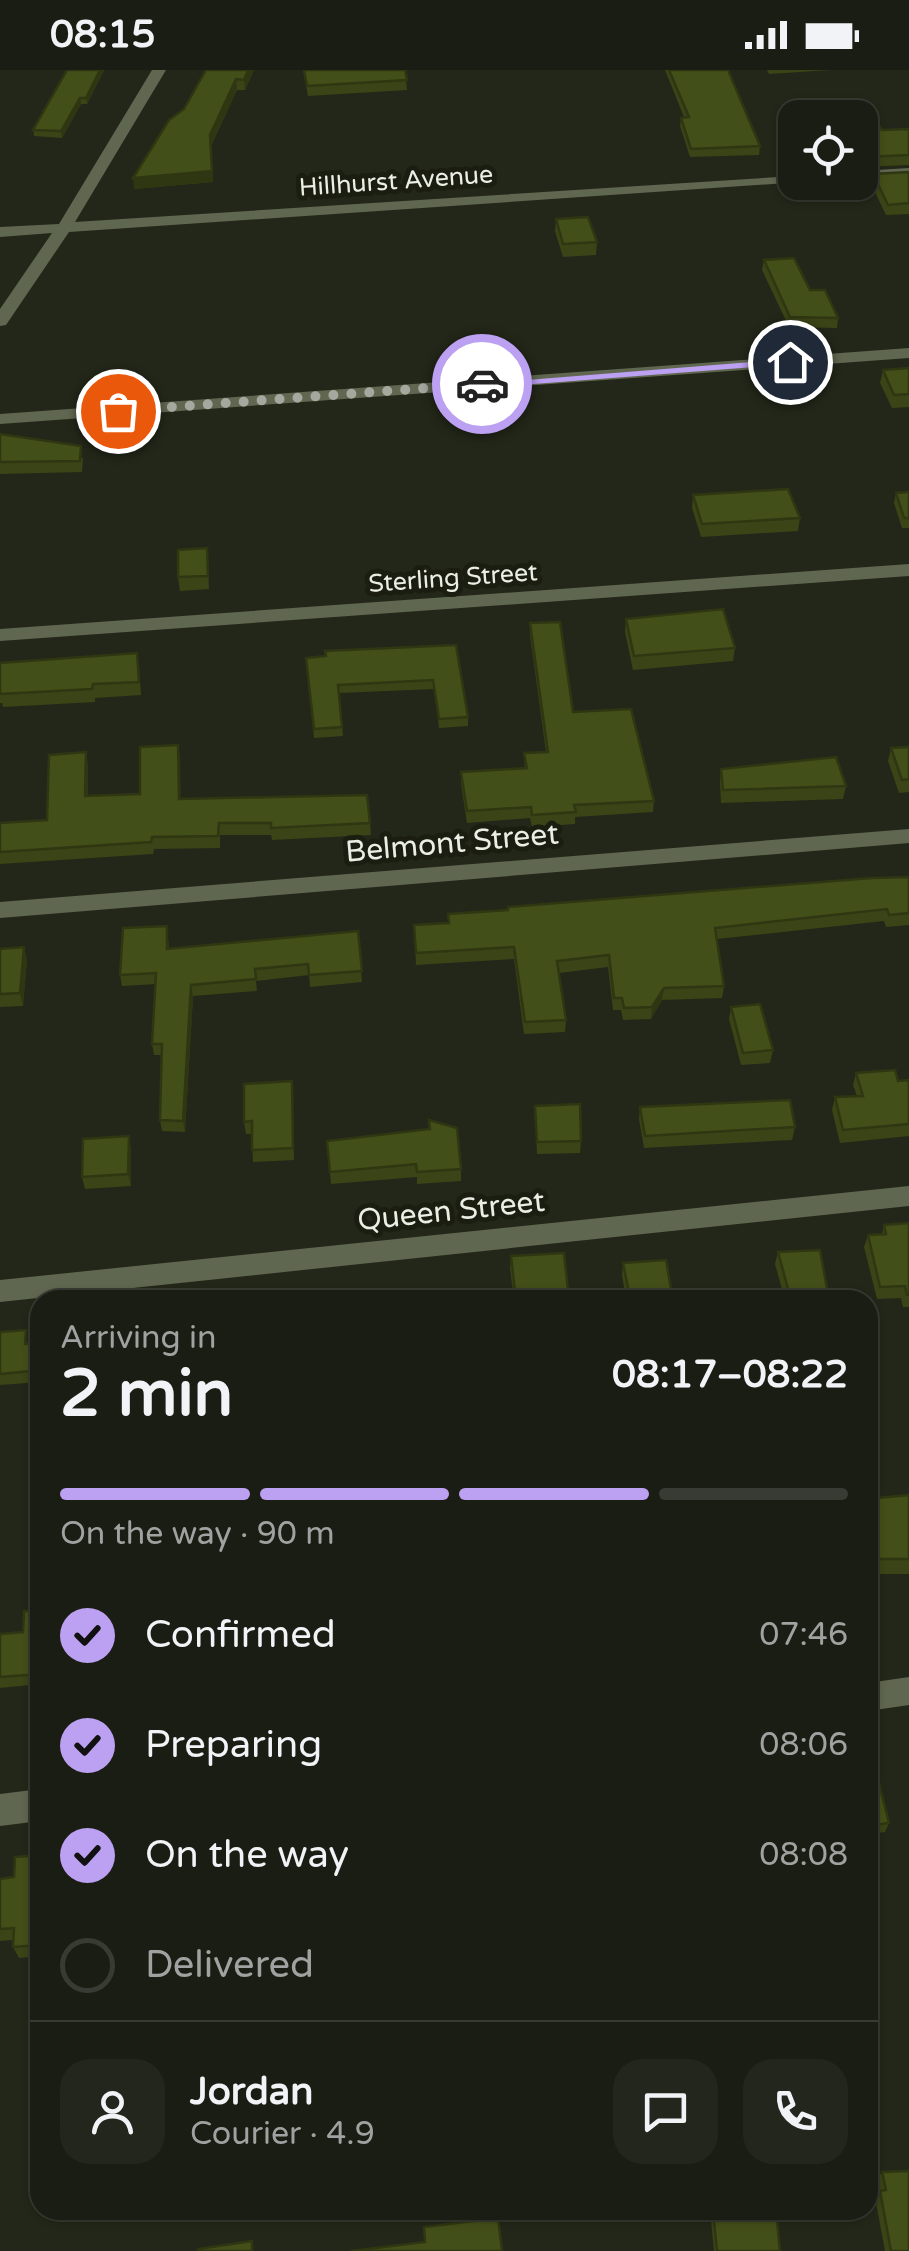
<!DOCTYPE html>
<meta charset="utf-8">
<style>
body{margin:0;font-family:"Varela Round",sans-serif;background:#23261c;color:#f1f3f6;height:100vh;display:flex;flex-direction:column;font-size:38px;white-space:nowrap}
*{box-sizing:border-box;margin:0}
p{font-size:32px;color:#9fa2a0}
.icon{flex:none;width:55px;height:55px;fill:none;stroke:currentColor;stroke-width:2;stroke-linecap:round;stroke-linejoin:round}
.map{position:relative;flex:1;overflow:hidden}
.drawer{position:absolute;left:30px;top:1220px;width:848px;height:930px;display:flex;flex-direction:column;background:#1a1d13;border-radius:30px;box-shadow:0 2px 8px #0004,0 0 0 2px #383b33}
.drawer>*{flex:none}
.buttons{position:absolute;left:778px;top:30px;display:grid;gap:20px}
.buttons a{display:grid;place-items:center;width:100px;height:100px;border-radius:20px;background:#1a1d13;box-shadow:0 2px 8px #0004,0 0 0 2px #383b33;font-size:50px}
.pin{position:absolute;display:grid;place-items:center;width:85px;height:85px;color:#fff;margin:-42px;border:5px solid #fff;border-radius:50%;box-shadow:0 2px 10px #0007}
.courier{position:absolute;display:grid;place-items:center;width:100px;height:100px;margin:-50px;border:8px solid #bca0f2;border-radius:50%;background:#fff;color:#222;box-shadow:0 2px 12px #0007}
.head em{font-style:normal;font-weight:700}
.head div{display:flex;flex-direction:column-reverse}
.head{display:flex;align-items:center;justify-content:space-between;height:170px;padding:0 30px}
h1{font-size:65px;font-weight:700;line-height:75px}
.bar{display:grid;grid-template-columns:repeat(4,1fr);gap:15px 10px;align-content:center;height:120px;padding:0 30px}
.bar i{height:12px;border-radius:8px;background:#383b33}
.bar .on{background:#bca0f2}
.bar p{grid-column:span 4}
.line{display:flex;align-items:center;gap:25px;padding:0 30px;border-top:2px solid #383b33}
.line div{flex:1}
.round{display:grid;place-items:center;flex:none;width:105px;height:105px;border-radius:30px;background:#23261c}
ol{padding:0 30px;list-style:none}
li{display:flex;align-items:center;gap:30px;height:110px}
li p{margin-inline-start:auto}
li .icon{padding:10px;border-radius:50%;background:#bca0f2;color:#111;stroke-width:4}
li:last-child{color:#9fa2a0}
li i{width:55px;height:55px;border:5px solid #383b33;border-radius:50%}
.status{display:flex;justify-content:space-between;align-items:center;height:70px;padding:0 50px;background:#1a1d13;direction:ltr}
.status svg{height:28px;fill:currentColor}
.map>svg:first-child{display:block}
.lines{fill:none;stroke-linecap:round;stroke-linejoin:round}
.minor{fill:#606750;fill-rule:evenodd}
.wall{fill:#3a4416}
.shaded-wall{fill:#2f3712}
.building{fill:#434f19;stroke:#2f3712;stroke-width:2.5}
.route{fill:#bca0f2}
.done{stroke:#a5a89e;stroke-width:10;stroke-dasharray:0 18}
.labels{text-anchor:middle;dominant-baseline:central;stroke-width:10;stroke-linejoin:round;paint-order:stroke}
.far-street-label{font-size:25px;fill:#ebeee5;stroke:#1a1d10}
.street-label{font-size:30px;fill:#ebeee5;stroke:#1a1d10}
</style>
<div class="status"><b>08:15</b><svg viewBox="0 0 49 12"><path d="M0 12V9h3v3zM5 12V6h3v6zM10 12V3h3v9zM15 12V0h3v12zM26 1h20v11H26zM47 4h2v5h-2z"/></svg></div>
<div class="map">
<svg width="909" height="2181" viewBox="0 0 909 2181">
<rect width="100%" height="100%" fill="#232719"/>
<g class="lines">
<!-- minor -->
<path class="minor" d="M152 0H166L75 152 795 106V112H802L69 162 6 255 0 256V239L52 163 0 167V157L59 154Z
M909 98V108L860 111V101Z
M909 278V288L0 354V344Z
M909 494V506L0 571V559Z
M909 759V773L0 848V832Z
M909 1116V1136L0 1232V1210Z
M909 1607V1635L868 1641V1613Z
M40 1719V1751L0 1756V1724Z"/>
</g>
<!-- wall -->
<path class="wall" d="M67 0H104L87 34H81L62 68 34 66 33 60Z
M254 0 245 20H237L211 76 213 112 134 119 184 39Z
M303 0H405L407 20 308 26Z
M665 0H728L760 76 759 85 690 87 680 56 681 48 684 47Z
M767 0H831L769 4Z
M860 56 882 60 909 59V95L863 97 860 91Z
M909 102V144L886 145 871 114 873 104Z
M556 149 597 172 596 185 563 187 555 161Z
M764 190 810 220 838 248 837 258 789 257 762 200Z
M909 298V337L892 338 880 313 883 300Z
M0 364 83 388 82 402 0 404Z
M909 422V458H902L894 433 896 423Z
M693 425 800 448 798 461 701 467 692 438Z
M208 491 209 519 180 521 178 507Z
M626 549 735 578 733 591 633 600 625 562Z
M530 553 573 642 654 731 653 742 575 747V754L532 757 530 748 467 753 461 714V702L525 699 524 683 546 682 530 565Z
M456 575 468 647V656L439 658 434 619 339 623 343 666 314 668 306 588Z
M0 593 139 596 141 625 95 628V632L3 637 2 633H0Z
M178 675 180 729 370 753 371 765 272 770 271 765H220V778L154 779 153 784 0 794V753L47 750 88 694V726L140 724Z
M909 677V722L899 723 888 691 891 678Z
M721 699 846 716 843 729 721 733 720 712Z
M909 807V855L886 857 884 851 717 869 724 916 722 928 662 930 651 949 623 950 621 940H613L608 897 559 903 566 950 565 962 524 964 514 889 416 895 414 855 448 853V844L507 840 508 837Z
M167 856 169 879 358 861 362 912 310 917 309 905 256 911 257 921 193 926 185 1062 162 1061 160 1050 161 985H154L152 974 156 914 122 916 120 905Z
M0 879 27 889 23 936 0 937Z
M731 937 773 980 770 993 741 995 729 949Z
M856 1003 909 1014V1066L840 1073 832 1040 835 1027 857 1026 853 1015Z
M292 1011 294 1090 253 1092 252 1064H246L244 1052Z
M535 1036 581 1071 580 1083 537 1084Z
M640 1037 795 1057 792 1070 644 1078 639 1049Z
M429 1050 461 1099V1111L417 1114V1107L331 1114 327 1071 429 1059Z
M131 1078V1116L85 1119 82 1107Z
M909 1153V1237H903L901 1228 877 1229 864 1177 868 1165 882 1164 884 1155Z
M778 1182 829 1230H785L775 1194Z
M511 1186 569 1230H514L510 1198Z
M623 1193 672 1225V1230H626L622 1205Z
M0 1262 29 1273H40V1312L0 1315Z
M909 1425V1504H868V1429Z
M40 1540V1614L0 1618V1564L23 1562Z
M868 1694 889 1753 885 1762 868 1764Z
M40 1785V1886L19 1888 13 1877V1870L0 1871V1809L14 1807Z
M882 2102 909 2181H885L875 2127 880 2121 877 2108Z
M710 2140H776L780 2181H714Z"/>
<!-- shaded-wall -->
<path class="shaded-wall" d="M100 0H104L87 34 86 28Z
M248 0H254L245 20 244 10Z
M236 9 237 20 211 76 213 112 134 119 133 108 210 65Z
M80 28 81 34 62 68 61 61Z
M178 675 180 687 181 741 179 729Z
M86 682 88 694V738L85 726Z
M24 877 27 889 23 936 20 923Z
M191 915 193 926 185 1062 183 1051Z
M664 918 662 930 651 949 652 937Z
M129 1066 131 1078V1116L128 1104Z"/>
<!-- building -->
<path class="building" d="M67 0H100L86 28H80L61 61 33 60Z
M206 0H248L244 10 236 9 210 65 212 101 133 108 169 50 184 39Z
M304 0H405L407 10 307 16Z
M669 0H728L760 76 691 79 681 48 689 47Z
M879 55 882 60 909 59V85L865 87 860 77V56Z
M909 102V133L888 135 873 104Z
M588 147 597 172 563 174 556 149Z
M794 188 810 220H825L838 248 790 247 764 190Z
M909 298V324L894 325 883 300Z
M0 364 81 376 80 391 0 392Z
M788 419 800 448 702 454 693 425Z
M909 422V448H904L896 423Z
M207 478 208 506 178 507V480Z
M723 539 735 578 634 586 626 549Z
M560 552 573 642 631 639 654 731 574 735 576 742 532 745 531 737 467 741 461 702 527 698 524 683 548 682 530 553Z
M456 575 468 647 439 649 433 610 338 615 342 657 314 659 306 588 326 586 325 581Z
M137 583 139 612 93 614 92 619 0 624V593Z
M178 675 179 729 367 725 370 753 271 758V753H219L218 766 152 767 151 772 0 782V753L47 750 49 685 86 682 85 726 140 724V677Z
M909 677V709L902 710 891 678Z
M836 687 846 716 723 720 721 699Z
M909 807V843L889 845 887 839 715 858 724 916 664 918 652 937 624 938 622 928H614L609 885 557 891 566 950 525 952 514 877 416 883 414 855 449 853 448 844 508 840V837L872 808Z
M167 856V879L358 861 362 901 309 905 308 894 255 899 256 909 191 915 183 1051 160 1050 162 974H152L156 903 120 905 123 858Z
M24 877 20 923 0 924V879Z
M760 934 773 980 743 983 731 937Z
M895 1000 898 1011 908 1010 909 1014V1054L843 1060 835 1027 863 1026 856 1003Z
M292 1011 293 1078 252 1080V1051L244 1052V1014Z
M790 1030 795 1057 645 1066 640 1037Z
M580 1034 581 1071 537 1072 535 1036Z
M429 1050 457 1058 461 1099 417 1102 416 1094 330 1102 327 1071 430 1059Z
M129 1066 128 1104 82 1107 83 1069Z
M909 1153V1225H907L905 1216 880 1217 868 1165 886 1164 884 1155Z
M820 1180 829 1230H791L778 1182Z
M564 1183 569 1230H516L511 1186Z
M666 1190 672 1225 630 1228 623 1193Z
M438 1225V1230H352Z
M26 1260 25 1274 40 1273V1300L0 1304V1262Z
M909 1425V1489H868V1429Z
M40 1540V1604L0 1607V1564L23 1562 24 1541Z
M874 1693 889 1753 868 1756V1694Z
M40 1785V1875L13 1877 14 1858 0 1859V1809L14 1807 15 1787Z
M909 2101V2181H891L880 2121 886 2120 882 2102Z
M713 2140H776L780 2181H717Z
M498 2148 502 2181H351L425 2172 424 2157Z
M252 2171V2181H198V2179Z"/>
<!-- route -->
<path class="route" d="M790 289 794 294 482 318 477 314Z"/>
<g class="lines">
<!-- done -->
<path class="done" d="M118 341 482 314"/>
</g>
<g class="labels">
<!-- far-street labels -->
<g class="far-street-label">
<text transform="translate(396 111) rotate(-4)">Hillhurst Avenue</text>
<text transform="translate(453 508) rotate(-4)">Sterling Street</text>
</g>
<!-- street labels -->
<g class="street-label">
<text transform="translate(452 773) rotate(-5)">Belmont Street</text>
<text transform="translate(451 1141) rotate(-6)">Queen Street</text>
</g>
</g>
</svg>
<div class="buttons">
<a><svg class="icon" aria-label="locate" viewBox="0 0 24 24"><circle cx="12" cy="12" r="6"/><path d="M12 2v4M12 18v4M2 12h4M18 12h4"/></svg></a>
</div>
<div class="pin" style="left:118px;top:341px;background:#ea580c"><svg class="icon" aria-label="bag" viewBox="0 0 24 24"><path d="M5 8h14l-1 12H6zM9 8a3 3 0 0 1 6 0"/></svg></div>
<div class="pin" style="left:790px;top:292px;background:#1f2937"><svg class="icon" aria-label="home" viewBox="0 0 24 24"><path d="M3 11l9-7 9 7M6 9v11h12V9"/></svg></div>
<div class="courier" style="left:482px;top:314px"><svg class="icon" aria-label="car" viewBox="0 0 24 24"><path d="M5 17H2v-5l4-1 3-4h7l3 4 3 1v5h-3M9 17h6M6 11h13"/><circle cx="7" cy="17" r="2"/><circle cx="17" cy="17" r="2"/></svg></div>
<section class="drawer">
<div class="head"><div><h1>2 min</h1><p>Arriving in</p></div><em>08:17–08:22</em></div>
<div class="bar"><i class="on"></i><i class="on"></i><i class="on"></i><i></i><p>On the way · 90 m</p></div>
<ol>
<li><svg class="icon" aria-label="check" viewBox="0 0 24 24"><path d="M5 12l5 5 9-10"/></svg>Confirmed<p>07:46</p></li>
<li><svg class="icon" aria-label="check" viewBox="0 0 24 24"><path d="M5 12l5 5 9-10"/></svg>Preparing<p>08:06</p></li>
<li><svg class="icon" aria-label="check" viewBox="0 0 24 24"><path d="M5 12l5 5 9-10"/></svg>On the way<p>08:08</p></li>
<li><i></i>Delivered</li>
</ol>
<div class="line" style="height:180px"><a class="round"><svg class="icon" aria-label="person" viewBox="0 0 24 24"><circle cx="12" cy="8" r="4"/><path d="M4 21q1-7 8-7t8 7"/></svg></a><div><b>Jordan</b><p>Courier · 4.9</p></div><a class="round"><svg class="icon" aria-label="chat" viewBox="0 0 24 24"><path d="M4 5h16v11H9l-5 4z"/></svg></a><a class="round"><svg class="icon" aria-label="phone" viewBox="0 0 24 24"><path d="M5 4h4l2 5-3 2q2 4 5 5l2-3 5 2v4C11 20 4 13 5 4z"/></svg></a></div>
</section>
</div>
